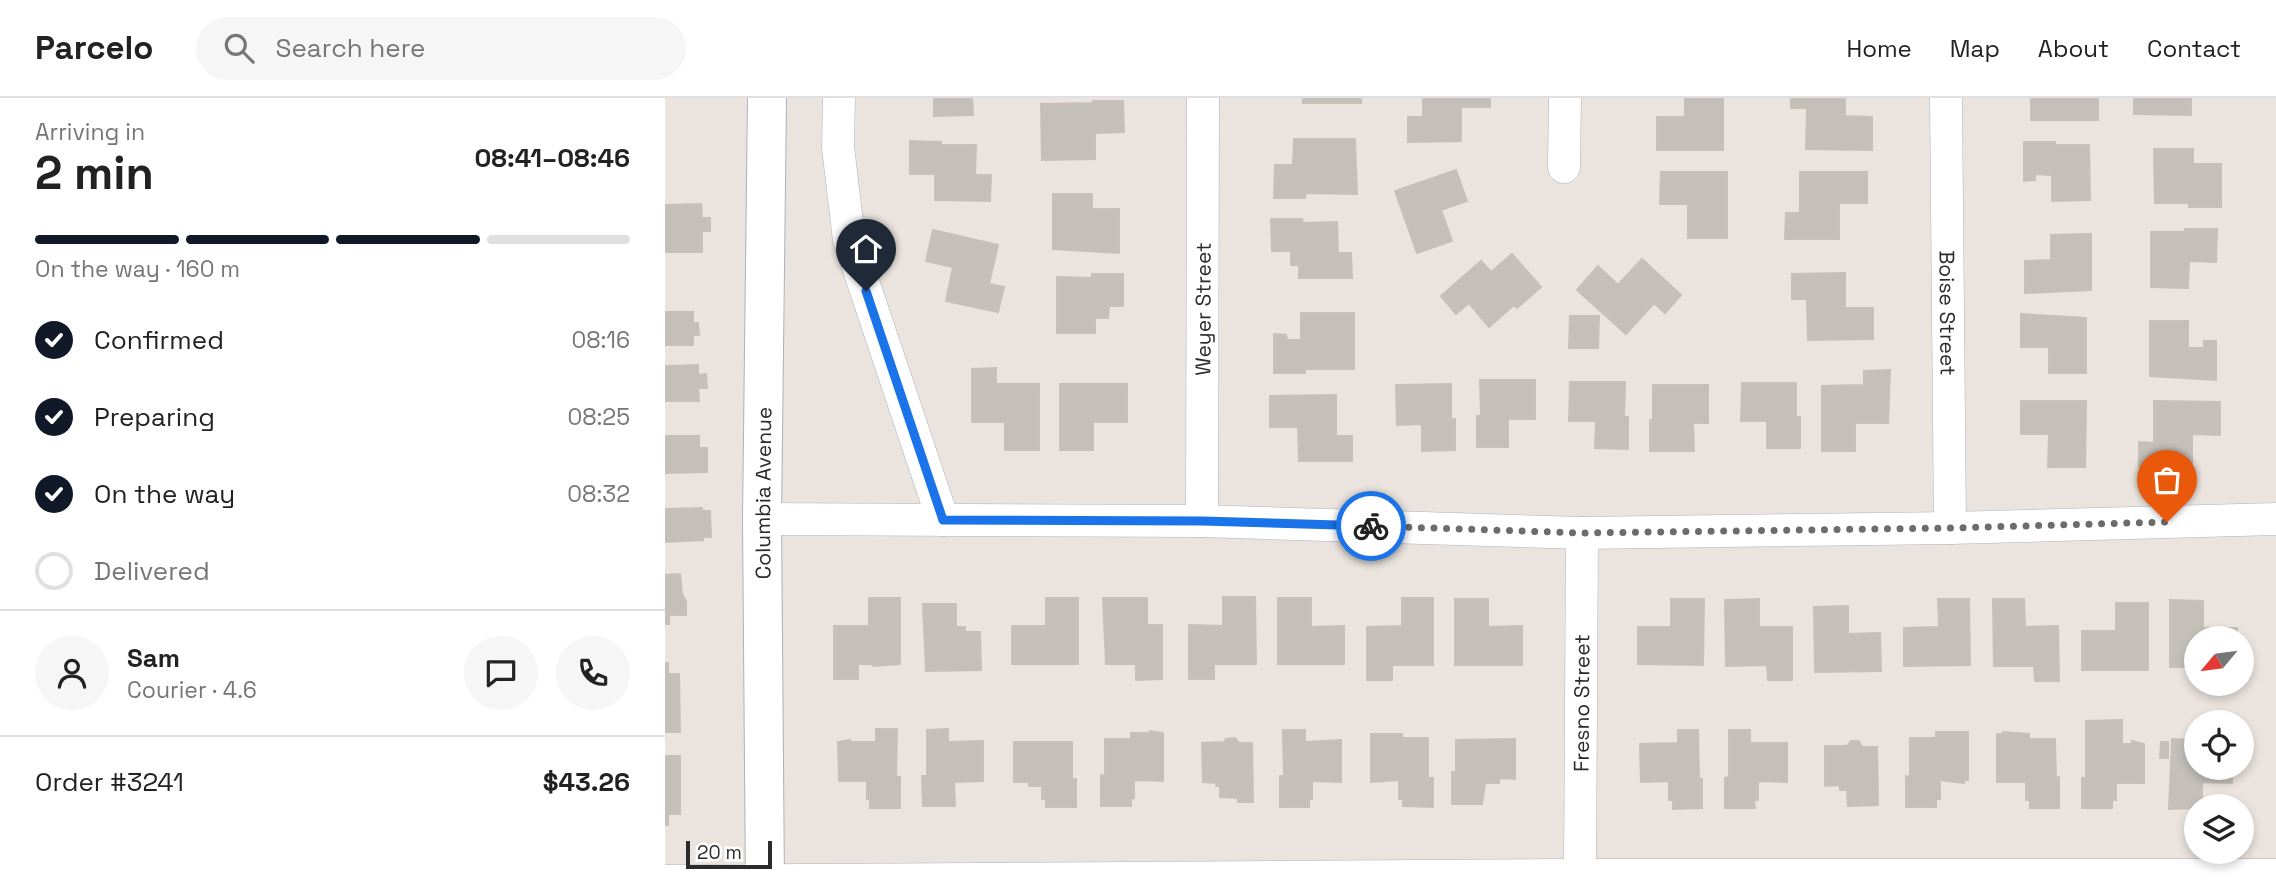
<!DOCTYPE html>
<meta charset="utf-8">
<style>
body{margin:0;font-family:"Space Grotesk",sans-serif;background:#f6f6f6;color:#222;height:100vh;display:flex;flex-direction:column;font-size:26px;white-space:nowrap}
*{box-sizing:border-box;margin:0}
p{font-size:23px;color:#767676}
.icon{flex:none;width:38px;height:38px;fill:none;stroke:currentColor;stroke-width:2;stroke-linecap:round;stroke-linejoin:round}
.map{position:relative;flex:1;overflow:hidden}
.panel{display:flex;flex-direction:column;background:#fff;width:665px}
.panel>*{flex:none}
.needle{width:46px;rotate:241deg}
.controls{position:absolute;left:1519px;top:528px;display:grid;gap:14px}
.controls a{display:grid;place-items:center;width:70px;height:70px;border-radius:50%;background:#fff;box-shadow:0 4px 10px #0003;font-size:35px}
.scale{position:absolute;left:21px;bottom:18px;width:86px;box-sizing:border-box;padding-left:7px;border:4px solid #2b2b2b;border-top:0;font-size:19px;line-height:24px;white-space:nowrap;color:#2b2b2b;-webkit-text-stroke:5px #fff;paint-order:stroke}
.pin{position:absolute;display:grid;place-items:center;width:60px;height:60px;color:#fff;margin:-72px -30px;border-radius:50% 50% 50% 0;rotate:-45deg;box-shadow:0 0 7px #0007}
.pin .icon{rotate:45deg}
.courier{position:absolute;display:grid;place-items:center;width:70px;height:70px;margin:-35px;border:5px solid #1a73e8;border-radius:50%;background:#fff;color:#222;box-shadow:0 2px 9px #0007}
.headline em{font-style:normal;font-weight:700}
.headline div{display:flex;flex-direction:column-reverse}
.headline{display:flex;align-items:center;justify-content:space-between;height:119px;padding:0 35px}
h1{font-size:46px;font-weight:700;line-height:52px}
.bar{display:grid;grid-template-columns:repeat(4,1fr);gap:10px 7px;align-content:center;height:84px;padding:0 35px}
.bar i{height:9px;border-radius:5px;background:#e0e0e0}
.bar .on{background:#111827}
.bar p{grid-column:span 4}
.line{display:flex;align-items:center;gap:18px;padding:0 35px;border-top:2px solid #e0e0e0}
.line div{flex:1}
.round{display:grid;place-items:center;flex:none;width:74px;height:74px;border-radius:37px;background:#f6f6f6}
ol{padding:0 35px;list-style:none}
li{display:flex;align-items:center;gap:21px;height:77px}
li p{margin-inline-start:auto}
li .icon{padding:7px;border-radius:50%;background:#111827;color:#fff;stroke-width:4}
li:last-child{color:#767676}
li i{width:38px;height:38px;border:4px solid #e0e0e0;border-radius:50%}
header{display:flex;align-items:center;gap:42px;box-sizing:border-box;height:98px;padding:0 35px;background:#fff;border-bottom:2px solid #e0e0e0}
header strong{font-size:33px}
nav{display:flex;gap:38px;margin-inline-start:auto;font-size:24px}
.search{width:490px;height:63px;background:#f6f6f6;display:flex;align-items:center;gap:18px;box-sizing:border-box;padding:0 24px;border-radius:38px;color:#767676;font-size:26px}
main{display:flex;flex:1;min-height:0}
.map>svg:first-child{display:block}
.building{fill:#c4bfb9;stroke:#c7c0b7;stroke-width:2}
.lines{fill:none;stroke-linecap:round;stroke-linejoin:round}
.street-casing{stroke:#aeb1ba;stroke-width:33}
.secondary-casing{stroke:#aeb1ba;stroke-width:40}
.street{stroke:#fff;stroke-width:32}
.secondary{stroke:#fff;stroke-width:38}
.done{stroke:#6e6c6a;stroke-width:7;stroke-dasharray:0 12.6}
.route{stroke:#1a73e8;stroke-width:9}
.labels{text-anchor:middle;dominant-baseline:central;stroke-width:7;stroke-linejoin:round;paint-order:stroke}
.street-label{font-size:21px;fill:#2b2b2b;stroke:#fff}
</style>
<header>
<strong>Parcelo</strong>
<div class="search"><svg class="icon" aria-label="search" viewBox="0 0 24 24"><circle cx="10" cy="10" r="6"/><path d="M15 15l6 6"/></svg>Search here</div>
<nav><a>Home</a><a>Map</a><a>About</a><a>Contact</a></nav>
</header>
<main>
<section class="panel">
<div class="headline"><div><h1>2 min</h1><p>Arriving in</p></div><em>08:41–08:46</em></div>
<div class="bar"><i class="on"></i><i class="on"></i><i class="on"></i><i></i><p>On the way · 160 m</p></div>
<ol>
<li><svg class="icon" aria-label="check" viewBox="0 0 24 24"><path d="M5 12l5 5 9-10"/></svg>Confirmed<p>08:16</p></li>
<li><svg class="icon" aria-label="check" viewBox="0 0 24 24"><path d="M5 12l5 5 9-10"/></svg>Preparing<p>08:25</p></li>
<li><svg class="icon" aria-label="check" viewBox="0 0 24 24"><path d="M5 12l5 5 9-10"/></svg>On the way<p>08:32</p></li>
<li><i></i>Delivered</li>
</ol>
<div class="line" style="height:126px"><a class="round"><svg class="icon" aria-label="person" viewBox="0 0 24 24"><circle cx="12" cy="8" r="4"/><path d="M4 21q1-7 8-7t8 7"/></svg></a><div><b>Sam</b><p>Courier · 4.6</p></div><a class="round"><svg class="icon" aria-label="chat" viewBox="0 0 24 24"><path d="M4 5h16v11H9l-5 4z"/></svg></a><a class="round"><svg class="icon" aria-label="phone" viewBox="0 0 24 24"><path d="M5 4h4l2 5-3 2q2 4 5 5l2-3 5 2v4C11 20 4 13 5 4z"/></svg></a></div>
<div class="line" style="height:91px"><div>Order #3241</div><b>$43.26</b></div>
</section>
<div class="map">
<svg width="1611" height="789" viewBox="0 0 1611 789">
<rect width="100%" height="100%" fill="#ebe4de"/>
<!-- building -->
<path class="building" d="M269 0H307L308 17 269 18Z
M638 0H696V5H638Z
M758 0H825V9H796V43L743 44V19H758Z
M1020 0H1058V52H992V19H1020Z
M1126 0H1180V18L1207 19V52L1141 51 1142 10H1126Z
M1366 0H1433V22H1366Z
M1469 0H1526V17L1469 16Z
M428 3H458L459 34 430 35V61L377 62 376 6 428 5Z
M629 41H690L692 96 641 95 640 100H609L610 67H628Z
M245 43 276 44V47H311L310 77H326L325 103 270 102V76H245Z
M1359 44H1390V47H1424L1425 102 1387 103V77L1370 76V82L1359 83Z
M1489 51H1528V66H1556V109H1524V105H1490Z
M791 72 802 103 776 112 787 143 752 155 730 93Z
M996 74H1062V140H1023V106H995Z
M1135 74H1202V105H1174V141H1120L1121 115H1135Z
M388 96H427V111H454V155L388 151Z
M36 106 37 120H45V133H37V154H0V107Z
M606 121H637L638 125 672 124 673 155H686L687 180H634V167H626V153H607Z
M1520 131H1552L1551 164 1524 163 1523 190 1486 189V134H1520Z
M268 132 333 147 324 186 339 189 333 214 281 203 288 169 261 163Z
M1426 136V192L1360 195V163L1386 162V137Z
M847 156 876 189 852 210 849 207 824 229 804 205 791 216 776 198 816 163 826 174Z
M977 161 1016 197 1000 215 989 205 961 236 912 192 933 168 953 187Z
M1180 175V210H1208V241L1143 242 1142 201H1127V176Z
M427 176H458V208H444L443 220H430V235H392V179L427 180Z
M0 214H28V225H33L34 237H28V247H0Z
M636 215H689V271H640V275H609V236L621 237 622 242H636Z
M1356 216 1421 220V275H1384V249H1356Z
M905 218H934L933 250H904Z
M1485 223H1523V250H1539V243H1551V282L1485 278Z
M33 267V277L41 276 42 290H33L34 303H0V268Z
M331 270V286H374V352H340V324H307V271Z
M1225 272 1223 325H1190V353H1157V288L1199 287V273Z
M815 282H870V321H843V349H812V318H816Z
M905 284H960L959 319H963V351L930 350 931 323H904Z
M1077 285H1131V319H1135V350H1102V323H1076Z
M395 286H462V324H428V352H395Z
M786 286V322L790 321V352L757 353V326L732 327 731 287Z
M988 287H1043V325H1028L1029 353H985V322H988Z
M671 297V338H687V363H634L633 329H605V298Z
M1356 303H1421L1420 369H1383L1384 336H1356Z
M1489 303 1555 304V337L1527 336V370L1474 369V344L1489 345Z
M0 338H34V350H42V374L0 375Z
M37 410V413H45L46 439H38V442L0 444V411Z
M15 476 17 496 21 503V517H4V526H0V477Z
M558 499H590L591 566H549V581H524V527L558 528Z
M204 500H235V566L208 568V566H193V581H169V528H204Z
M381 500H413V566H347V528H381Z
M438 500H482V527H497V581L471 582V566H441Z
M613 500H646V529L679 528V566H613Z
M737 500H768V567H727V582H702V529L737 528Z
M790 501H823V529L857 528V567H790Z
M1006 501H1039L1038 567 973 566V529H1006Z
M1094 501V529H1127V582H1103L1102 567 1061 568 1060 502Z
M1273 501H1304L1305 567 1239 568V530L1274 529Z
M1328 501H1359L1360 529 1393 528 1394 583H1370L1369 568H1329Z
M1505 502 1538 503V530H1572V541H1531V569H1505Z
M1451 505H1483V572H1417V533H1451Z
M258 506H291V529H300V534H315L316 572 261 573Z
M1183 508V536L1215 535 1216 573 1150 574 1149 509Z
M0 565H3V576H14L15 634H0Z
M1457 622V646H1467V643L1479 646V685H1451V702H1447V710H1417V680H1421V623Z
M211 631H232L231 679H235V710H205V701H202V683H174L173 644 185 642V644H211Z
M283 631V644L318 643V683L289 684 290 708H258L257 678H262V632Z
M618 632H640V644L676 642V684L647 683V701H644V709H615V678H619Z
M1013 632H1033L1034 681H1037V710L1008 711V702H1004V683L976 684 975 646 1013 645Z
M1064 632H1085V645H1122V684L1093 683V702H1089L1090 710H1060V680L1064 679Z
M485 633 498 635V683L469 682V700L466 701V708H436V677L440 678V641H466V635H485Z
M1271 634H1303V682H1299V685L1275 682V701H1271V709H1241V678L1245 679V640H1271Z
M1338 634 1364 636V641H1390L1391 680 1394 679V710H1365V702H1361V684H1332V636H1338Z
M706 636H737V640H763V680H768V709L738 708V701H734V682L706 684Z
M570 640 574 645H587L588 704H573V700L555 699V688H551L552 685 538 684 537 645 559 644 561 641Z
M850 641V681L834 680V685H820L817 706H787V674H791V642Z
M1507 641 1531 642V670H1567V685L1537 684V702H1533L1531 710 1504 711Z
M1186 643H1194L1197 649H1212L1213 707 1183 708 1182 692H1175V687L1160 688V648H1182Z
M349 644H407V681H411V709H381V701H377V688H364V684H349Z
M1496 644H1503V660H1495Z
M0 658H15V716H3V727H0Z"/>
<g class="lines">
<defs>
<g id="street">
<path d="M174 0 173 49 184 142 278 422"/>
<path id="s1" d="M1281 0 1285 430"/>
<path d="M899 69 900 0"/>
<path d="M97 421 537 423 917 435 1285 430 1611 421"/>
<path id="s2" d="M537 423 538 0"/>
<path id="s3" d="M915 777 917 435"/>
<path d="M0 783 915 777H1611"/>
</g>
<g id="secondary">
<path id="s4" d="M100 789 97 421 102 0"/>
</g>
</defs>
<!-- street casing -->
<use href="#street" class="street-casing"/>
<!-- secondary casing -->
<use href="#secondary" class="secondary-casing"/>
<!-- street -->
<use href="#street" class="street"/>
<!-- secondary -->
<use href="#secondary" class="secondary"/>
</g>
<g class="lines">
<!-- done -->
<path class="done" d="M706 428 917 435 1285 430 1502 424"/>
<!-- route -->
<path class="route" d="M201 193 278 422 537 423 706 428"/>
</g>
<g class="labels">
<!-- street labels -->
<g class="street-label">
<text stroke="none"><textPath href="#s2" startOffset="212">Weyer Street</textPath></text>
<text stroke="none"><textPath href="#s1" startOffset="215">Boise Street</textPath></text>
<text stroke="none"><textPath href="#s4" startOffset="394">Columbia Avenue</textPath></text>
<text stroke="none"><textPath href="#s3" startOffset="172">Fresno Street</textPath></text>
</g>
</g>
</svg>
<div class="controls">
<a><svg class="needle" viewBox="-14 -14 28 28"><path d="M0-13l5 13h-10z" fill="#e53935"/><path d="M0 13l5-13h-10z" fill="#767676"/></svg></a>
<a><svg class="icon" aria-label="locate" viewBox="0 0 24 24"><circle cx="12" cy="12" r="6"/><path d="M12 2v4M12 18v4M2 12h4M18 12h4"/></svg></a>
<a><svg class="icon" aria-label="layers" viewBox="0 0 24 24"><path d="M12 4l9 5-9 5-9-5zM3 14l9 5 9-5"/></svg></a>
</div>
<div class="scale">20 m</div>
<div class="pin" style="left:1502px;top:424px;background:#ea580c"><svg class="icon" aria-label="bag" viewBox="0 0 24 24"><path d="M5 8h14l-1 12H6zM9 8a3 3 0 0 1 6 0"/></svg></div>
<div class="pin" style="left:201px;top:193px;background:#1f2937"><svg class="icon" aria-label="home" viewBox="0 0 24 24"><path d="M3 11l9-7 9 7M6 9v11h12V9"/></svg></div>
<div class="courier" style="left:706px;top:428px"><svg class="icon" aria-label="bike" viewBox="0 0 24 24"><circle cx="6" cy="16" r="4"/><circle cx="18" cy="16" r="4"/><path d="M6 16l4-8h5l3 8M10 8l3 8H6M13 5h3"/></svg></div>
</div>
</main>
